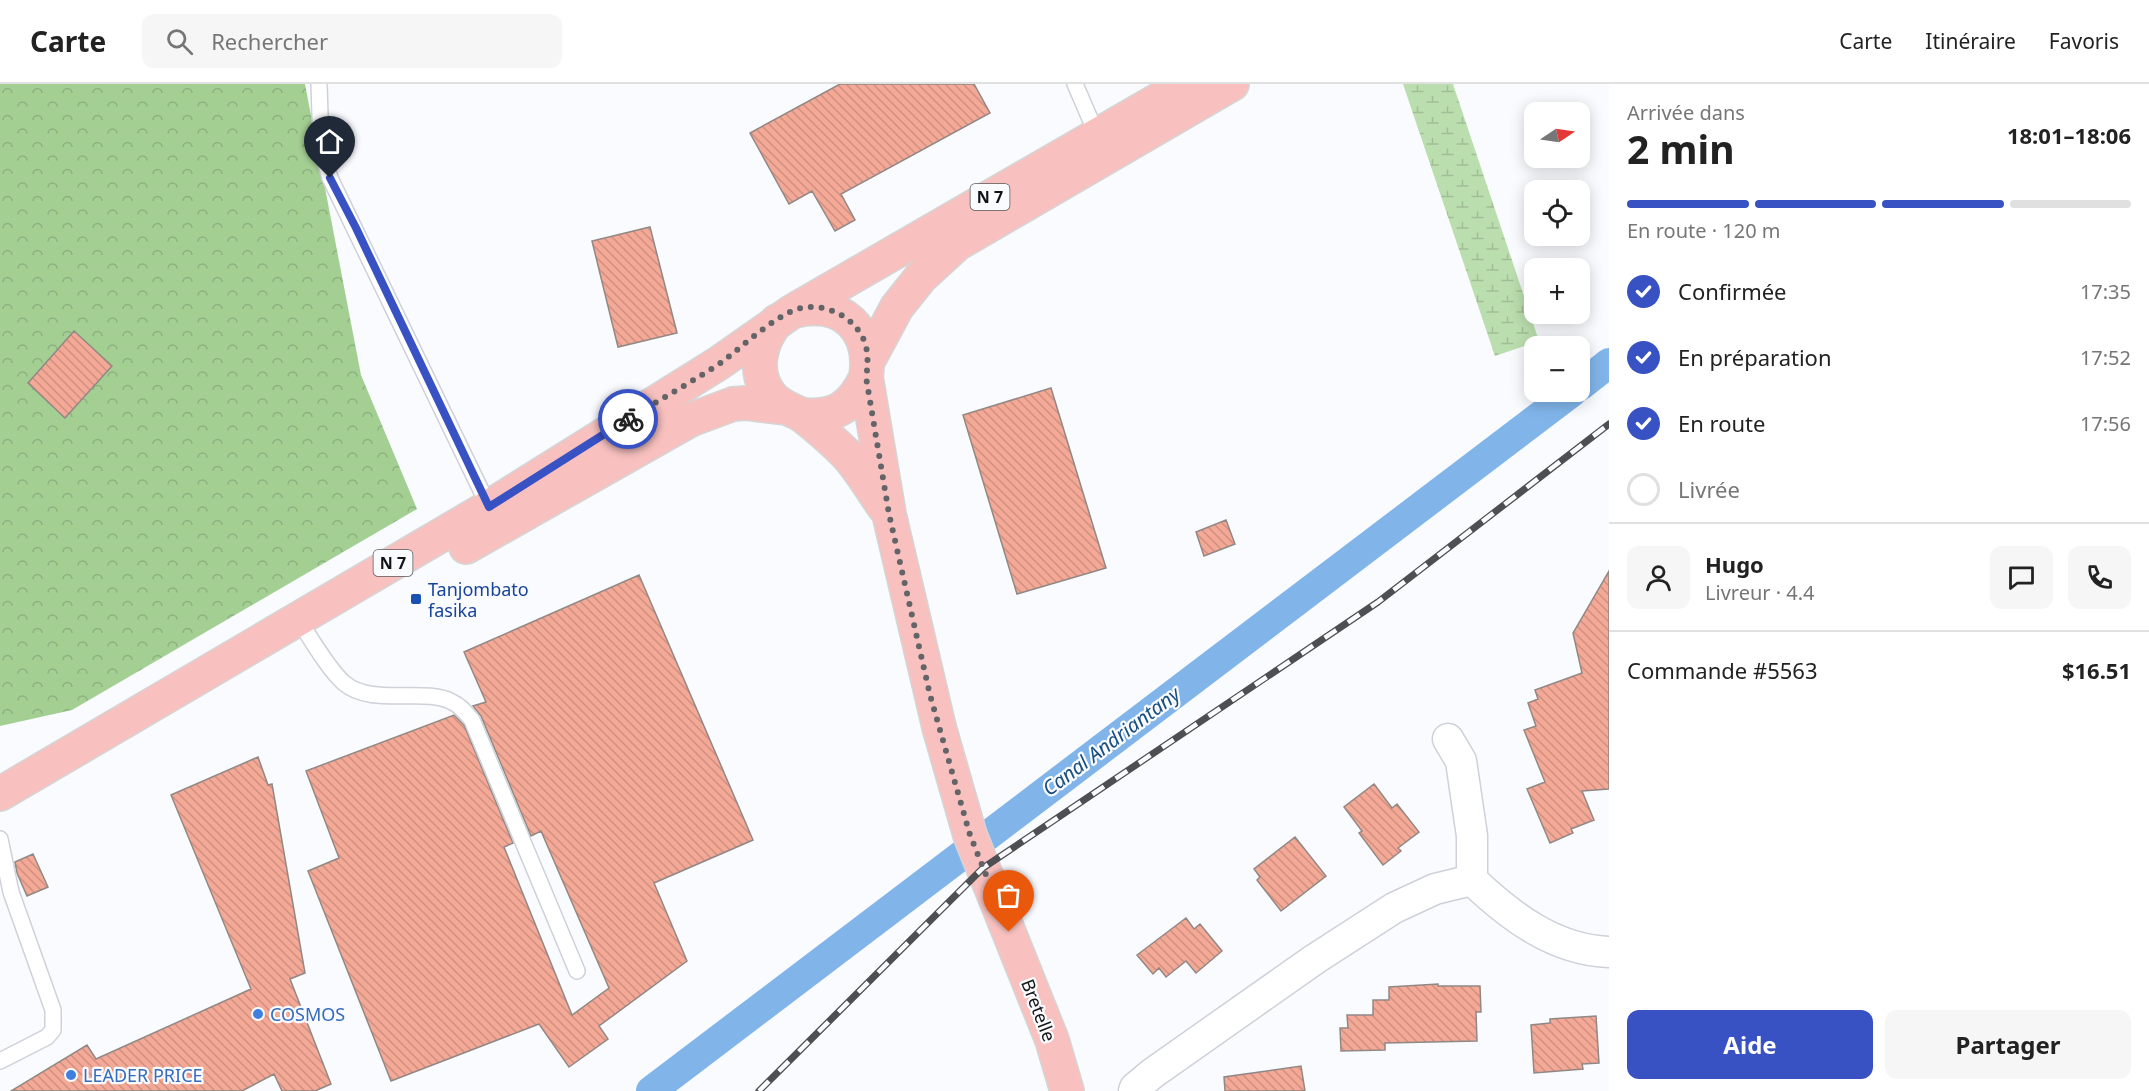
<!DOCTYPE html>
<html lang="fr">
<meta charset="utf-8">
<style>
body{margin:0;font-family:"Noto Sans",sans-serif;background:#f6f6f6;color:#222;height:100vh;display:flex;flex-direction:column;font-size:22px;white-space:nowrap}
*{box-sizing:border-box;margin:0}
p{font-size:20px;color:#767676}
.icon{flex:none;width:33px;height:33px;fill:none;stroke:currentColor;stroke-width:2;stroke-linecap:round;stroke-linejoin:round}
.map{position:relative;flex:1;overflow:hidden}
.side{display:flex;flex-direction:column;background:#fff;width:540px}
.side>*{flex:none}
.needle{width:39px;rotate:77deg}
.controls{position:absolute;left:1524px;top:18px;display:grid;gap:12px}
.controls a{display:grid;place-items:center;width:66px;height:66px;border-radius:12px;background:#fff;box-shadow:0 3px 15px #0003;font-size:30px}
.pin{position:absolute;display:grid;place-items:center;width:51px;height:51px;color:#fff;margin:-62px -26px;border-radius:50% 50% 50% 0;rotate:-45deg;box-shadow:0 0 6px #0007}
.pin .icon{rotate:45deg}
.courier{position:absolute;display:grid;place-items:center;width:60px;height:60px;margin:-30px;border:4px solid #3851c3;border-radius:50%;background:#fff;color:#222;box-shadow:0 2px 8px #0007}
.head em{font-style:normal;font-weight:700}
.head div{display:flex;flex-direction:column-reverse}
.head{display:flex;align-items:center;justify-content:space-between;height:102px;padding:0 18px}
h1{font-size:39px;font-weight:700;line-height:45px}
.bar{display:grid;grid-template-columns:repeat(4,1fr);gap:9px 6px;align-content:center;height:72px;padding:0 18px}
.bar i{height:8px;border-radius:4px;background:#e0e0e0}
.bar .active{background:#3851c3}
.bar p{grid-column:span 4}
.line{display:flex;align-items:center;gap:15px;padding:0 18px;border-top:2px solid #e0e0e0}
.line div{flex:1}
.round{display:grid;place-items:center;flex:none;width:63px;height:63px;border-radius:12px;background:#f6f6f6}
ol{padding:0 18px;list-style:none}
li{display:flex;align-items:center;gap:18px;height:66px}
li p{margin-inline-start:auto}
li .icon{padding:6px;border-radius:50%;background:#3851c3;color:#fff;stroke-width:4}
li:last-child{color:#767676}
li i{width:33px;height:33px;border:3px solid #e0e0e0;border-radius:50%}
.cta{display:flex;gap:12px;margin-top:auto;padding:12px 18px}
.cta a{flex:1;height:69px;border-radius:12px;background:#3851c3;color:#fff;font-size:24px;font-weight:700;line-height:69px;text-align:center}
.cta a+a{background:#f6f6f6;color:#222}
header{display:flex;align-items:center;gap:36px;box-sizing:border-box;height:84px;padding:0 30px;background:#fff;border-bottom:2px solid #e0e0e0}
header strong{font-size:28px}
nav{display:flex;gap:33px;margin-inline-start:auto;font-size:21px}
.search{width:420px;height:54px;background:#f6f6f6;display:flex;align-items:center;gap:15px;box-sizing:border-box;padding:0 21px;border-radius:12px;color:#767676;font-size:22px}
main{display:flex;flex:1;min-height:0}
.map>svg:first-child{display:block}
.forest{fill:url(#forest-crowns)}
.wetland{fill:url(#wetland-marsh)}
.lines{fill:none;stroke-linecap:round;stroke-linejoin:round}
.canal{stroke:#81b5ea;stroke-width:30}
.building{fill:url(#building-back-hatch);stroke:#918886;stroke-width:1.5}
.lane-casing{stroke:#ced1d9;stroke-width:18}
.street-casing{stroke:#ced1d9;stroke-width:33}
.primary-casing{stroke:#d4d5d5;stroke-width:36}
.lane{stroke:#fff;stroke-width:15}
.street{stroke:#fff;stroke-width:30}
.primary{stroke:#f8c1bf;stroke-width:33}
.rail-casing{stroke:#4e4f52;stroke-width:7}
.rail{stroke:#fafbfe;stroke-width:4.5;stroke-dasharray:14;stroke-linecap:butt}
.done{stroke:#636467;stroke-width:6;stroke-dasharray:0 10.8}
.route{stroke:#3851c3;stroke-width:8}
.transit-dot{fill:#1a4fb4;stroke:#fafbfe;stroke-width:2}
.shop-dot{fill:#3f7fe0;stroke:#fafbfe;stroke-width:2}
.labels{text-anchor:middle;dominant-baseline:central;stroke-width:4.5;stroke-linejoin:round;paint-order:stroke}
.shield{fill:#fafbfe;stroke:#58595c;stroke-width:1.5}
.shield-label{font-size:16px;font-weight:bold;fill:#121316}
.transit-label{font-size:18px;fill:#164399;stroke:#fafbfe;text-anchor:start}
.street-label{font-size:18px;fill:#121316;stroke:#fafbfe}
.shop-label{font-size:18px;fill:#366cbe;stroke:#fafbfe;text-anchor:start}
.water-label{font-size:20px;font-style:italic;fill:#194f80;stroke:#fafbfe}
</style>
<header>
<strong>Carte</strong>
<div class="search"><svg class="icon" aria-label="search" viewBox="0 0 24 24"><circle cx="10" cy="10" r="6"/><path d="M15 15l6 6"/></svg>Rechercher</div>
<nav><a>Carte</a><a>Itinéraire</a><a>Favoris</a></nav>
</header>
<main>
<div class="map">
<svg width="1609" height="1007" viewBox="0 0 1609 1007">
<defs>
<pattern id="forest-crowns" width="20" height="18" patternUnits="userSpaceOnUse" patternTransform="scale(1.5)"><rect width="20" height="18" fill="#a4cf93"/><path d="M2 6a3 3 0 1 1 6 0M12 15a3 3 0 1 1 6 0" fill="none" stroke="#8cb17e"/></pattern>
<pattern id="wetland-marsh" width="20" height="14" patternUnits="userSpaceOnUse" patternTransform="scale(1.5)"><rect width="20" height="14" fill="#bbdeae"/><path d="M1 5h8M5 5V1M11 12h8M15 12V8" fill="none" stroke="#a0be95"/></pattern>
<pattern id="building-back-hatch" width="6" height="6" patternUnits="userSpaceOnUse" patternTransform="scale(1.5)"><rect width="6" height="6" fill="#f4a896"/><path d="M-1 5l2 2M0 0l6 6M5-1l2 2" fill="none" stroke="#d09081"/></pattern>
</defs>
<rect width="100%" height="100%" fill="#fafbfe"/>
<!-- forest -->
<path class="forest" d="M0 0H305L361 291 417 425 72 626 0 642Z"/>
<!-- wetland -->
<path class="wetland" d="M1403 0H1453L1539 257 1495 272Z"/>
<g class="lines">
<!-- canal -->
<path class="canal" d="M1580 302 1609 279
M651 1007 1572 308"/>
</g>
<!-- building -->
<path class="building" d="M840 0H974L990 29 841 110 855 136 835 147 812 107 789 120 750 49Z
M650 143 677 249 618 263 592 157Z
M74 247 112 282 65 334 28 299Z
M1051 304 1106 484 1017 510 963 331Z
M1226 436 1235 460 1204 472 1196 448Z
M1609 487V705L1582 707 1594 736 1571 745 1573 749 1550 759 1527 705 1545 698 1524 646 1536 642 1528 619 1538 615 1535 606 1582 589 1573 549Z
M639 491 753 756 654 799 687 877 599 942 608 955 569 983 539 940 391 997 308 787 339 774 306 687 454 631 464 641 513 759 504 763 572 931 609 904 541 747 531 752 481 632 473 622 486 618 464 568Z
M258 673 268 701 272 700 305 889 290 895 331 1000 315 1007H282L274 990 242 1007H11L87 961 96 975 251 905 171 711Z
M1374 700 1392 724 1397 720 1419 748 1398 764 1401 767 1383 781 1359 749 1362 747 1344 723Z
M1295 753 1326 792 1281 827 1257 796 1260 793 1254 785Z
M33 770 48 803 27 812 17 789 15 778Z
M1186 834 1194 845 1200 840 1222 867 1196 889 1186 877 1166 893 1159 884 1153 890 1137 871Z
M1438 900V902H1480L1481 928H1476L1477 957 1385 959V966L1341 967 1340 944H1348L1347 931H1373V916H1389V903Z
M1596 932 1599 979 1582 980 1583 985 1534 989 1531 941 1550 939V935Z
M1301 982 1305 1007H1225L1224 993Z"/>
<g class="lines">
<defs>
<path id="lane" d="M319 0 321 62 330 94 491 427
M1075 0 1097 51
M298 535C310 553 328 585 344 599 372 623 425 603 452 618 461 622 466 629 472 636L577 887
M0 755 11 808 53 926V946L47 953 0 977"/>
<path id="street" d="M1448 655 1461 677 1472 752V796C1510 832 1554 866 1609 868
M1134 1007 1135 1004 1153 989 1315 875 1394 824 1435 805 1472 796"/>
<path id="primary" d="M794 227C842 215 873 245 866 293L889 430 939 643 970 751 1052 956 1067 1007
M777 237C759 259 752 290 772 313 780 322 790 325 800 330 812 338 835 359 846 370 860 385 872 406 884 423
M868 277 897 223 921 193 957 160 1232 0
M801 331C834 334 852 324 866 293
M466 463 690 336 733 320 746 319 786 324
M0 710 489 423 719 279 793 227 1186 0"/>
</defs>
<!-- lane casing -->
<use href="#lane" class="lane-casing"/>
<!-- street casing -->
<use href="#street" class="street-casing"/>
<!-- primary casing -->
<use href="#primary" class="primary-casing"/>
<!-- lane -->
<use href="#lane" class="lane"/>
<!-- street -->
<use href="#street" class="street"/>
<!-- primary -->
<use href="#primary" class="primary"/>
<defs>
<path id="rail" d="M759 1007 983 784 1378 518 1609 340"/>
</defs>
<!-- rail casing -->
<use href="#rail" class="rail-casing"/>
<!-- rail -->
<use href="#rail" class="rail"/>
</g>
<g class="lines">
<!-- done -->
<path class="done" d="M628 335C659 316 692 298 722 278 744 261 767 239 792 227 820 215 857 231 866 262 868 273 868 282 866 293L889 430 930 611 970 751 1009 848"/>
<!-- route -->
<path class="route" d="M330 94 356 144 489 423 628 335"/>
</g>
<!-- markers -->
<rect class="transit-dot" x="410" y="509" width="12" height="12" rx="3"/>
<g class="shop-dot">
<circle cx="258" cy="930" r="6"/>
<circle cx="71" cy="991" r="6"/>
</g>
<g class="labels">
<!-- shield labels -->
<g class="shield">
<rect x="970.5" y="100" width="39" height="26" rx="4.5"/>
<rect x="373.5" y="466" width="39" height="26" rx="4.5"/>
</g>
<g class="shield-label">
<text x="990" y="113">N 7</text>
<text x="393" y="479">N 7</text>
</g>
<!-- transit labels -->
<g class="transit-label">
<text x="428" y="505">Tanjombato<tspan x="428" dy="21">fasika</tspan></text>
</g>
<!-- street labels -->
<g class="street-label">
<text transform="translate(1039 926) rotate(69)">Bretelle</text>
</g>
<!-- shop labels -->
<g class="shop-label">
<text x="270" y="930">COSMOS</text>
<text x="83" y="991">LEADER PRICE</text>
</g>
<!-- water labels -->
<g class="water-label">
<text transform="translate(1111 657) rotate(-37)">Canal Andriantany</text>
</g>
</g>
</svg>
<div class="controls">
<a><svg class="needle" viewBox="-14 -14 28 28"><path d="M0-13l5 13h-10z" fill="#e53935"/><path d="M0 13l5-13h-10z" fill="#767676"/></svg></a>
<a><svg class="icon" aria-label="locate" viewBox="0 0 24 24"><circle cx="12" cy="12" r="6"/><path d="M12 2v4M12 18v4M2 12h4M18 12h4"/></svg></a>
<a>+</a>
<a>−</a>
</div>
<div class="pin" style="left:1009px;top:848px;background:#ea580c"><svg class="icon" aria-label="bag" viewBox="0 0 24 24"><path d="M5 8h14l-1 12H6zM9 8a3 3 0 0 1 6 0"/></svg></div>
<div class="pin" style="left:330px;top:94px;background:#1f2937"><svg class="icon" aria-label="home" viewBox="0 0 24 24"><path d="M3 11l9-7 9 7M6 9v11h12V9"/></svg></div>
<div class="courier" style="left:628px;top:335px"><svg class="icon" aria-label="bike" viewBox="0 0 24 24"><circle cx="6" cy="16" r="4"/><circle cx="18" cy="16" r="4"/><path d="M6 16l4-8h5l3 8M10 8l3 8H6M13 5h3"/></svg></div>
</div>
<section class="side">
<div class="head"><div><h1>2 min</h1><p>Arrivée dans</p></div><em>18:01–18:06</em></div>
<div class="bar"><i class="active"></i><i class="active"></i><i class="active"></i><i></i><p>En route · 120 m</p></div>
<ol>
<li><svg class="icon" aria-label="check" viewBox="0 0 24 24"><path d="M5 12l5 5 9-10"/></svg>Confirmée<p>17:35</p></li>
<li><svg class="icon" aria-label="check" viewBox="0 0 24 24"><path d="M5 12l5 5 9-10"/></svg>En préparation<p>17:52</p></li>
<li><svg class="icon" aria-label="check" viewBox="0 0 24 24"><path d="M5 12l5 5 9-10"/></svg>En route<p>17:56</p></li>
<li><i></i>Livrée</li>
</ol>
<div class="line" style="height:108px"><a class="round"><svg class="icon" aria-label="person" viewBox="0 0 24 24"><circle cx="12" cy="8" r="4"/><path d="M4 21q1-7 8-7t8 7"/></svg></a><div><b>Hugo</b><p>Livreur · 4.4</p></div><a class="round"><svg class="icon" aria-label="chat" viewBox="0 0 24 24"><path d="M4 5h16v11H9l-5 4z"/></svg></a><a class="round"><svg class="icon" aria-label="phone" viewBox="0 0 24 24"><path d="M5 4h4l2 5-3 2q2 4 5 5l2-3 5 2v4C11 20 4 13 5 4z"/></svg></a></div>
<div class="line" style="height:78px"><div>Commande #5563</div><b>$16.51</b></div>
<div class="cta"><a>Aide</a><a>Partager</a></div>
</section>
</main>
